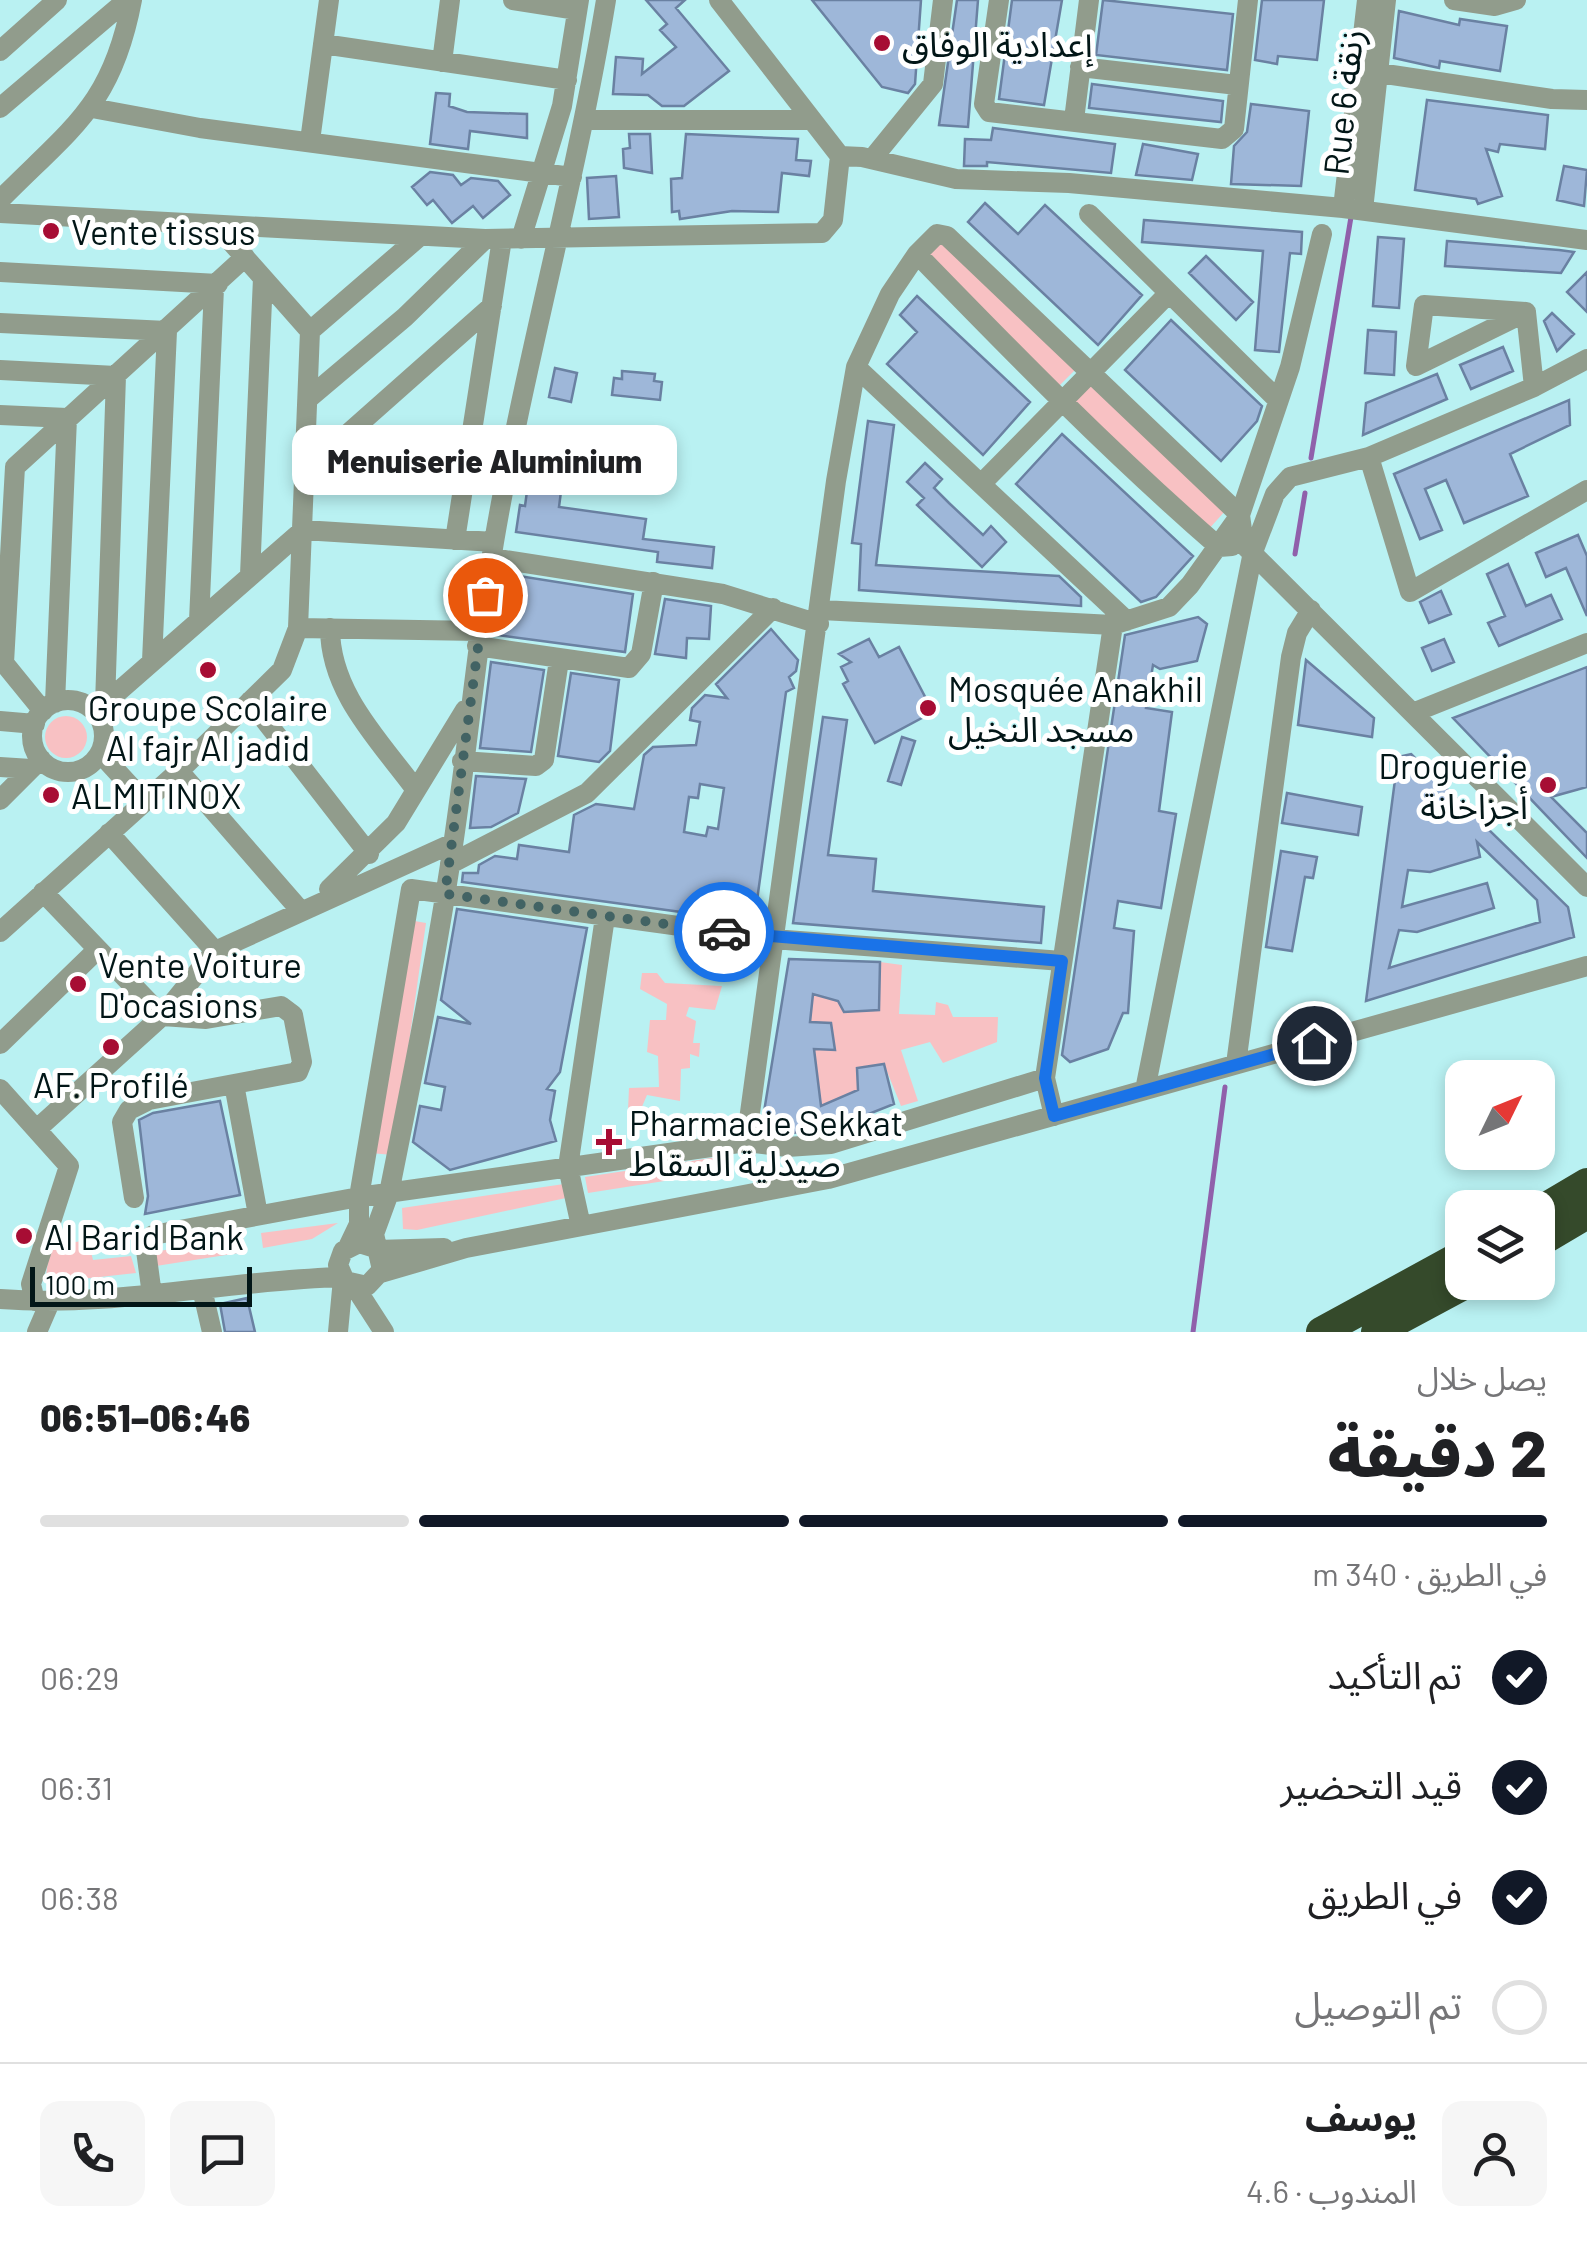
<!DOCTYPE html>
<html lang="ar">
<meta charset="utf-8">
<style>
body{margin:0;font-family:Barlow,"Noto Sans Arabic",sans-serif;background:#f6f6f6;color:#202124;direction:rtl;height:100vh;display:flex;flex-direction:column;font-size:38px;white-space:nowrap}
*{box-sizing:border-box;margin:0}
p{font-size:32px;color:#757577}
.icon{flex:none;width:55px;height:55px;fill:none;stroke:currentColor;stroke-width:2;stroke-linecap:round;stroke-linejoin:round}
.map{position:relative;height:1332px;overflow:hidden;direction:ltr}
.details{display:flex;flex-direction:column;background:#fff;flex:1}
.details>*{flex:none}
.needle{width:65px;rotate:47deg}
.tools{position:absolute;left:1445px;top:1060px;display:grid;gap:20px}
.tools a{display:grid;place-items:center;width:110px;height:110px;border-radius:20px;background:#fff;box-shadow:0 5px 15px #0003;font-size:50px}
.scale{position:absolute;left:30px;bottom:25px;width:222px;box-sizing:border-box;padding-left:10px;border:5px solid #021617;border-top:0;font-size:28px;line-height:35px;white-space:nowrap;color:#021617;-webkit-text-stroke:8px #fff;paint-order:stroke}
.pin{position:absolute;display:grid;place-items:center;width:85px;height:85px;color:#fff;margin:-42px;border:5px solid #fff;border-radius:50%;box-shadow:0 2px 10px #0007}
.courier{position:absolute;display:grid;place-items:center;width:100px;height:100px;margin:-50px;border:8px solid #1a73e8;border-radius:50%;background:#fff;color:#222;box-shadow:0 2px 12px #0007}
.bubble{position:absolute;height:70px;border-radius:20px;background:#fff;box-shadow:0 5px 15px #0003;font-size:32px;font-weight:800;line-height:70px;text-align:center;direction:rtl}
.summary em{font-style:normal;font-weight:800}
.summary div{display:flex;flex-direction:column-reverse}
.summary{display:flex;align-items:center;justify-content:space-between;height:170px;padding:0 40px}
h1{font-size:65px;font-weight:800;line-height:75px}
.bar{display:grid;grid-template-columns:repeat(4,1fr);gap:15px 10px;align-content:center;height:120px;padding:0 40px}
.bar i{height:12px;border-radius:8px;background:#e0e0e0}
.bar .active{background:#111827}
.bar p{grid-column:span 4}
.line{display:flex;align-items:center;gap:25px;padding:0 40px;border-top:2px solid #e0e0e0}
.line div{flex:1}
.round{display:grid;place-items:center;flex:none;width:105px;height:105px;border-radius:20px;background:#f6f6f6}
ol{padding:0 40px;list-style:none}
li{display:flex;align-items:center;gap:30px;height:110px}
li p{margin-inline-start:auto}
li .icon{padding:10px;border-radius:50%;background:#111827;color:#fff;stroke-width:4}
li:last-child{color:#757577}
li i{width:55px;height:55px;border:5px solid #e0e0e0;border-radius:50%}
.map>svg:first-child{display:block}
.green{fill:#f8c1c3}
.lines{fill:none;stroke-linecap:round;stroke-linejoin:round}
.stream{stroke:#9060ab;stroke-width:5}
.building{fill:#9eb7d9;stroke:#6a81a2;stroke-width:2.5;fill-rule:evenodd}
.minor{stroke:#919c8c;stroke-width:20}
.highway{stroke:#354a2b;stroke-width:30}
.done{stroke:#426364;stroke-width:10;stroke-dasharray:0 18}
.route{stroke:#1a73e8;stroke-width:12}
.poi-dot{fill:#a70d34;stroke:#fff;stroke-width:4}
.labels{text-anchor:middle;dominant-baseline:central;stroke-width:10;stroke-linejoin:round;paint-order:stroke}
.poi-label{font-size:35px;fill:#021617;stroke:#fff;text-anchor:start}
.street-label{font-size:35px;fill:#021617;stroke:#fff}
</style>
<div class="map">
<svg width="1587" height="1332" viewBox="0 0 1587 1332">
<rect width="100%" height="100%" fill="#b9f1f2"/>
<!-- green -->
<path class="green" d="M940 236 1076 369 1052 393 922 255Z
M1093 383 1226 510 1208 530 1068 409Z
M45 737a21 21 0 1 1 42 0a21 21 0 1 1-42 0Z
M409 920 426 923 393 1155 370 1153Z
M880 962 902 965 899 1014 935 1015 936 1002 948 1005 953 1017H998L997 1042 943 1063 930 1042 901 1050 918 1101 901 1106 884 1064 857 1068 858 1090 821 1106 814 1049 834 1050 831 1024 810 1022 813 994 878 1010Z
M642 973H657L665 983 722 986 715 1010 689 1007 686 1016 696 1021 693 1043H700L699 1057 690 1054V1068L681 1069 680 1101 647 1095 641 1109 628 1110 629 1088 659 1087 658 1056 647 1052 650 1020H666L667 1004 640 989Z
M724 1156 728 1171 588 1193 585 1177Z
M564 1184 566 1198 417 1230 403 1229 402 1208Z
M338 1223 312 1239 263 1248 261 1233Z
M243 1237 245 1252 156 1266 153 1252Z
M88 1240 93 1260 131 1256 136 1273 45 1283 50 1246Z"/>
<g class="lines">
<!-- stream -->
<path class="stream" d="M1311 458 1351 217
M1295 554 1305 493
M1193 1332 1225 1087"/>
</g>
<!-- building -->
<path class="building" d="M646 0H685L676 8 729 71 684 106H662L648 95 613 94 616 57 643 59 642 74 676 47 660 30 667 24Z
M812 0H921L915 84 908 93 882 87Z
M957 0H978L968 127 939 125Z
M1012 0H1062L1044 105 999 99Z
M1103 0 1233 14 1227 70 1096 55Z
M1262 0H1324L1317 60 1278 56 1277 64 1255 60Z
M1399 11 1459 25 1460 19 1507 26 1500 71 1440 61 1439 68 1394 58Z
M1092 84 1223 101 1221 122 1089 108Z
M436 93 450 94 449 106 467 112 527 114V138L470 131 468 149 430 144Z
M1427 100 1548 115 1545 149 1500 144 1498 152 1486 149 1502 196 1478 204 1476 199 1415 190Z
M1251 104 1309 111 1301 186 1231 184 1234 146 1247 132Z
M993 128 1115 144 1111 173 987 162V166H964L965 139 991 140Z
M629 134H650L652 173 624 168 623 149 630 148Z
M686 134 798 139 796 160 811 161 809 176 782 173 778 212 732 211 680 219 679 211 672 212 671 179 682 178Z
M1143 144 1198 154 1192 180 1136 175Z
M1564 166 1587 170 1584 206 1557 200Z
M430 172 453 175 461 185 471 178 498 181 510 195 483 218 473 206 452 223 433 200 427 205 412 187Z
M616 176 619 217 589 219 587 178Z
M985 203 1018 234 1045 205 1142 295 1098 345 968 222Z
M1144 220 1302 232 1301 254 1290 253 1279 352 1255 350 1263 251 1142 242Z
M1378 237 1404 239 1399 308 1373 306Z
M1447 241 1559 250 1574 252 1561 273 1445 266Z
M1206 256 1253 302 1236 320 1189 273Z
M1587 272V312L1567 292Z
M917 296 1030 402 983 455 887 364 917 332 900 315Z
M1552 313 1574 334 1557 351 1544 321Z
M1171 320 1262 406 1257 421 1221 461 1125 370Z
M1368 330 1396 332 1394 375 1365 373Z
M1503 347 1513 371 1471 389 1460 365Z
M555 368 577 373 571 402 549 397Z
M622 371 655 374 654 381 662 382 660 400 612 395 614 378 622 379Z
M1437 374 1447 399 1363 435 1366 403Z
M1569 400 1570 425 1510 454 1528 496 1464 523 1446 480 1425 489 1442 530 1420 539 1394 474Z
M868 421 894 425 876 565 1059 576 1081 597V606L859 590 861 544 852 543Z
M1062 434 1193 556 1156 597 1141 602 1016 484Z
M534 440 567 445 559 507 646 519 643 539 714 547 712 568 657 562 658 552 516 532 520 505 525 506Z
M925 463 942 479 934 488 949 503 983 535 991 526 1006 542 982 567 917 505 924 498 907 482Z
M1578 535 1587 556V616L1566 568 1546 577 1536 553Z
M1508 564 1526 606 1551 595 1562 619 1499 646 1488 623 1505 616 1487 574Z
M506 574 633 594 625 652 497 635Z
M1441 591 1451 614 1429 623 1420 602Z
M665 599 711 606 709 639 687 638 686 658 655 654Z
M1198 617 1207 624 1197 661 1160 669 1153 665 1146 708 1172 712 1159 811 1176 814 1161 908 1118 901 1114 928 1134 931 1128 1013H1123L1108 1049 1070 1062 1062 1055 1125 635Z
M771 629 798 660 796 671 789 677 794 688 786 692 754 922 462 882 463 873H478L479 865 495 856 517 859 519 845 569 852 574 815 596 804 634 809 644 755 653 747 696 745 700 722 690 720 692 708 705 695 727 698 716 684ZM700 784 724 788 718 829 708 827 706 836 684 832 689 797 698 798Z
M869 639 879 657 899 647 933 712 875 743 843 684 848 681 841 667 851 662 839 654Z
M1444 639 1454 662 1432 671 1422 648Z
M1306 660 1374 718 1372 737 1298 725Z
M491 662 544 670 531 752 480 748Z
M1587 667V787L1551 797 1587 833V858L1453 718Z
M571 673 619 680 610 751 599 762 558 756Z
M823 717 847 720 828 855 876 859 873 891 1044 907 1041 943 793 923Z
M902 737 915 741 901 785 888 781Z
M1411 754 1568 907 1574 937 1366 1001 1398 757ZM1477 842 1537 900 1540 922 1389 968 1399 930 1417 932 1494 908 1487 883 1402 907 1408 870 1430 872 1480 857Z
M476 776 526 779 518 813 491 827 470 828Z
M1287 793 1362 807 1358 835 1282 823Z
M1281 851 1317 857 1313 878 1305 877 1292 951 1266 947Z
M457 909 587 928 560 1072 547 1089 555 1091 550 1120 556 1141 450 1170 413 1142 420 1106 441 1110 445 1087 425 1083 438 1017 471 1024 441 1000Z
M789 959 880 962 879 1010 844 1012 838 1001 813 994 810 1022 831 1023 835 1050 814 1049 821 1106 858 1090 857 1068 884 1064 894 1104 826 1131 787 1133 770 1131 762 1124Z
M220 1101 240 1195 145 1214 148 1196 139 1120 153 1113Z
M247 1298 255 1332H225L220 1304Z"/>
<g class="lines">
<!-- minor -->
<path class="minor" d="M513 0 577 10
M999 0 984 104 989 112 1222 139 1234 129 1248 0
M1454 0 1495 6 1516 0
M323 44 567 80
M0 51 57 0
M442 62 450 0
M1080 67 1237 85
M1359 70 1552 99 1587 100
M0 108 127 0
M92 108 200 128 572 177
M586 120H811
M1074 120 1089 0
M310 141 329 0
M840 156 862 157 956 179 1069 183 1343 208 1587 240
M872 159 933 84 943 0
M0 200C72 127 112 106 132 0
M1343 208 1367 0
M1363 210 1386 0
M0 213 485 239 822 233 833 220 840 156 719 0
M1089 214 1278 400
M521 239 562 106 579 0
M917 254C1015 355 1113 455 1219 547L1232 546
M0 272 218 284
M1526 312 1416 366 1424 305 1526 312 1534 387
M0 323 167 331 152 661
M310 331 419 237
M856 367 1127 621
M0 370 116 376 105 704
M309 398 405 317 485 239
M0 415 67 418 55 703
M1369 457 1410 592 1587 490
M307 470 492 306
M982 483 1168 294
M455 540 502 239
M492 558 723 594 819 624
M250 575 263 278
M821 610 1113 625 1169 607 1190 585 1240 515 1290 367 1322 234
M199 621 214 288
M298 628 479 631
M330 628C330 693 380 741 416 790
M477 646 629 668 641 654 654 582
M0 663H4L15 467 245 257
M4 663 43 711
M32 736a36 36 0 1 1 72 0a36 36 0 1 1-72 0Z
M250 701 369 854
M95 712 303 530 494 542
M1415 712 1587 643
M0 721 35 724
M100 753 144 801
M462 761 536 766 544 760 559 660
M0 767 31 769
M179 771 300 910
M0 800 41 759
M109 833 215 951
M450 864 587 793 773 608
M329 889 396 823 465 710
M43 892 162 1016 206 1019 281 1006 293 1015 302 1062 298 1072 149 1100 129 1110 122 1122 134 1198
M0 932 179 771 282 670 298 628 310 331 217 226
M0 1044 97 950
M1236 1064 1291 657 1297 633 1311 610
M234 1084 258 1215
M0 1089 69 1166 31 1284 35 1301
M1145 1090 1253 552 1275 494 1290 477 1369 457 1534 387 1587 359
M1054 1116 1045 1078 1113 625
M37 1129 162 1016 215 951 453 843
M746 1142 836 481 856 367 890 294 917 254 937 234 947 236 1240 515 1244 545 1587 887
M581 1226 568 1167 605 917
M348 1247 359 1224V1197L411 889 773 939 1062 961
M375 1248 359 1243 343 1251 338 1265 345 1281 367 1286 382 1270 374 1234 389 1193C411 1084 433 975 450 865 467 758 476 649 494 542 525 360 576 182 606 0
M377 1250 444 1248
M381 1273 466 1248 828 1179 1587 966
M355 1287 384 1332
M202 1289 212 1332
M152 1295 145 1243 153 1235 359 1197 746 1142 787 1147 831 1144 1045 1078
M0 1299C115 1308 227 1280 342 1277
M37 1332 50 1302
M338 1332 343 1279"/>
<!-- highway -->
<path class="highway" d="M1538 1212 1587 1183
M1538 1243 1587 1214
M1321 1332 1462 1255
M1376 1332 1469 1282"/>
</g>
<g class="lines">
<!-- done -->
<path class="done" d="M485 595 445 894 724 932"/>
<!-- route -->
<path class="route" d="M724 932 1062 961 1045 1078 1054 1116 1314 1043"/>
</g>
<!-- markers -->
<g class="poi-dot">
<circle cx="882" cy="43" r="10"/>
<circle cx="51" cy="231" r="10"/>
<circle cx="208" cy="670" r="10"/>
<circle cx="928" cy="708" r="10"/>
<circle cx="1548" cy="785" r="10"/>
<circle cx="51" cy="795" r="10"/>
<circle cx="78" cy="984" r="10"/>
<circle cx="111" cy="1047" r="10"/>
<path d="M604 1127h10v10h10v10h-10v10h-10v-10h-10v-10h10z"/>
<circle cx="24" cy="1236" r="10"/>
</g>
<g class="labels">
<!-- poi labels -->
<g class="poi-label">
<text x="902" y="43">إعدادية الوفاق</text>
<text x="71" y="231">Vente tissus</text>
<text x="948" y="688">Mosquée Anakhil<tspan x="948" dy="40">مسجد النخيل</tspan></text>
<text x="208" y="707" text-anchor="middle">Groupe Scolaire<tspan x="208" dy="40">Al fajr Al jadid</tspan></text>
<text x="1528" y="765" text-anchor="end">Droguerie<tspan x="1528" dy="40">أجزاخانة</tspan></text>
<text x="71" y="795">ALMITINOX</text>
<text x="98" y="964">Vente Voiture<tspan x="98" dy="40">D'ocasions</tspan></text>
<text x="111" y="1084" text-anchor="middle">AF. Profilé</text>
<text x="629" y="1122">Pharmacie Sekkat<tspan x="629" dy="40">صيدلية السقاط</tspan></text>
<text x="44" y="1236">Al Barid Bank</text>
</g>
<!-- street labels -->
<g class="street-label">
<text transform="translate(1342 102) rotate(-84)">Rue 6 زنقة</text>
</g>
</g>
</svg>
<div class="tools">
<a><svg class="needle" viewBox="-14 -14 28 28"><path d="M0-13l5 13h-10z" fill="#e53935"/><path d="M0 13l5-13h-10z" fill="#757577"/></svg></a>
<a><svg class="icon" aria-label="layers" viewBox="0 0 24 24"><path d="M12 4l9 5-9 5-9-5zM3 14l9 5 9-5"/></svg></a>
</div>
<div class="scale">100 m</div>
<div class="pin" style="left:485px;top:595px;background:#ea580c"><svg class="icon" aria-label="bag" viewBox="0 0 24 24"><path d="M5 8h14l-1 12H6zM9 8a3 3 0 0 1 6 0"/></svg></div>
<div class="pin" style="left:1314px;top:1043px;background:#1f2937"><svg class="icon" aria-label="home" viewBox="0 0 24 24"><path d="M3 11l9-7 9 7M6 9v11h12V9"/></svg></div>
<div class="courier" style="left:724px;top:932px"><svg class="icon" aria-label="car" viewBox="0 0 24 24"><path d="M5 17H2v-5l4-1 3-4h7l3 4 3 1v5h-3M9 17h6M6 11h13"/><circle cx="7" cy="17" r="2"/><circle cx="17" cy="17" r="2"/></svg></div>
<div class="bubble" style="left:292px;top:425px;width:385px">Menuiserie Aluminium</div>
</div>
<section class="details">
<div class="summary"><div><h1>2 دقيقة</h1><p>يصل خلال</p></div><em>06:46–06:51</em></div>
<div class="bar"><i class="active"></i><i class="active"></i><i class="active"></i><i></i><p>في الطريق · 340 m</p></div>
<ol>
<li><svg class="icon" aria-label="check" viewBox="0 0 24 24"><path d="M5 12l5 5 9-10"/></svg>تم التأكيد<p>06:29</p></li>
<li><svg class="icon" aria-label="check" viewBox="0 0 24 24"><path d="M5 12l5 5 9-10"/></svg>قيد التحضير<p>06:31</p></li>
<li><svg class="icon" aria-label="check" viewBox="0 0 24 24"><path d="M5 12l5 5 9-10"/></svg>في الطريق<p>06:38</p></li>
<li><i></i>تم التوصيل</li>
</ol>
<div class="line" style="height:180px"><a class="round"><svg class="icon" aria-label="person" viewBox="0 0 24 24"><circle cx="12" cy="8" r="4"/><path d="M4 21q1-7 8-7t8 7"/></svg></a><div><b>يوسف</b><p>المندوب · 4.6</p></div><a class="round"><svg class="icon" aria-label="chat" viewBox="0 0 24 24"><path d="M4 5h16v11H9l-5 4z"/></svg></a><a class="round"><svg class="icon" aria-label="phone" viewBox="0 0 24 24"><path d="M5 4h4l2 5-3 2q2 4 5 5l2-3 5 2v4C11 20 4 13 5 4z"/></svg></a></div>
</section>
